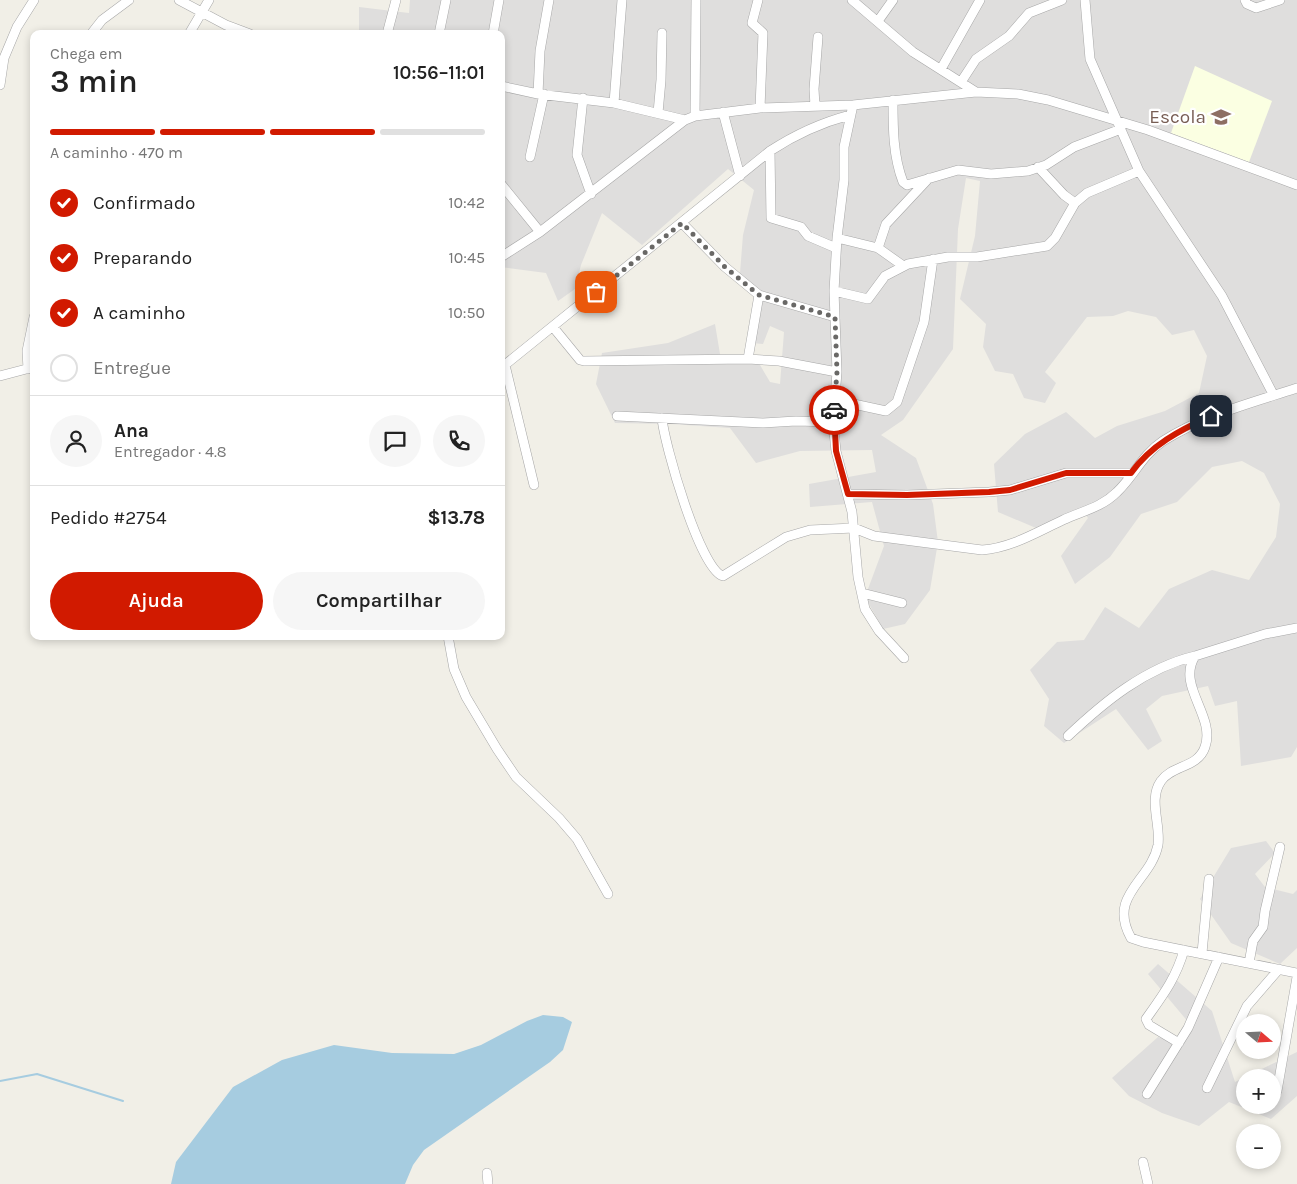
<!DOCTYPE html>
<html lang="pt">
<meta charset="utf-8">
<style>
body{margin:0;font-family:Karla,sans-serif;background:#f6f6f6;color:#222;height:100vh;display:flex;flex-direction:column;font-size:19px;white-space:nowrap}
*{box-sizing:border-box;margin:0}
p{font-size:16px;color:#767676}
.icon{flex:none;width:28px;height:28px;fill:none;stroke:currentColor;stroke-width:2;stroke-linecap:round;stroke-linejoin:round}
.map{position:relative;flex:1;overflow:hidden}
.details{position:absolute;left:30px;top:30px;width:475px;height:610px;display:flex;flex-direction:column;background:#fff;border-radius:10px;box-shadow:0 2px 8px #0003}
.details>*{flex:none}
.needle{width:32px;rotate:109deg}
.buttons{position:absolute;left:1236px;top:1014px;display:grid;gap:10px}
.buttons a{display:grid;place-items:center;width:45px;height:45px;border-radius:50%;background:#fff;box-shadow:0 2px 8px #0003;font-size:25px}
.pin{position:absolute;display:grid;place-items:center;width:42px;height:42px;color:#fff;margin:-21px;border-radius:10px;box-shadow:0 2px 8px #0006}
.courier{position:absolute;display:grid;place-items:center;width:50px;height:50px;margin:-25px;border:4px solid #d11a00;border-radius:50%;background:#fff;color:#222;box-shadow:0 1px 6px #0007}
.head em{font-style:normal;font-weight:600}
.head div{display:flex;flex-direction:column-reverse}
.head{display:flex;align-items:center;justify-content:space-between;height:85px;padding:0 20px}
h1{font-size:32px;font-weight:600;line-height:38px}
.bar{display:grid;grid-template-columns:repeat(4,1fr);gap:8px 5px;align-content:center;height:60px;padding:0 20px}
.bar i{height:6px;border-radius:4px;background:#e0e0e0}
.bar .active{background:#d11a00}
.bar p{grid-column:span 4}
.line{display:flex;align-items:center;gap:12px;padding:0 20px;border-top:1px solid #e0e0e0}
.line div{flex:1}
.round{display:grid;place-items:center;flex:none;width:52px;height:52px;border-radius:26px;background:#f6f6f6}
ol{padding:0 20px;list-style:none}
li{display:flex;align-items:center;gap:15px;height:55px}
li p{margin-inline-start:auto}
li .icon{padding:5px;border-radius:50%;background:#d11a00;color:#fff;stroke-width:4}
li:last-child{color:#767676}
li i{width:28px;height:28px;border:2px solid #e0e0e0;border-radius:50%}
.primary-button{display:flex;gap:10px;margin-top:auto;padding:10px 20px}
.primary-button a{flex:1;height:58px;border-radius:30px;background:#d11a00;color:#fff;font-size:20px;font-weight:600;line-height:58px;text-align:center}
.primary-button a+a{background:#f6f6f6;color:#222}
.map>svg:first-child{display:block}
.residential{fill:#dfdedd;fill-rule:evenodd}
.education{fill:#fbffe2}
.water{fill:#a6cce0}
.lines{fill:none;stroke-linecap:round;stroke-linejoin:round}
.stream{stroke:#a6cce0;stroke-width:2}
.minor-casing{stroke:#a7a7a7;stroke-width:10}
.minor{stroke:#fff;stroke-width:9}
.done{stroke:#696866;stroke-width:5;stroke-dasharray:0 9}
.route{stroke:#d11a00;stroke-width:6}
.labels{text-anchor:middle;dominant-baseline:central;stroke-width:4.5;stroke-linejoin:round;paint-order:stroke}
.education-label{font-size:19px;fill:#785e54;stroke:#fff;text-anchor:end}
</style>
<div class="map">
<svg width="1297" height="1184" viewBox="0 0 1297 1184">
<rect width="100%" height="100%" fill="#f1efe7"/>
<!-- residential -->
<path class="residential" d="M410 0H1297V747L1291 757 1241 766 1237 701 1215 706 1208 686 1162 696 1146 709 1162 741 1148 750 1116 709 1064 743 1044 726 1049 699 1030 670 1057 642 1084 640 1105 607 1139 628 1169 589 1212 570 1249 580 1276 537 1280 504 1264 473 1242 461 1212 467 1177 502 1141 514 1110 557 1075 584 1061 556 1088 518 1082 510 1036 528 998 512 994 464 1025 434 1066 412 1095 438 1117 426 1165 411 1199 393 1207 356 1194 330 1172 335 1156 317 1128 311 1113 316 1087 317 1045 372 1056 383 1045 403 1024 398 1013 374 995 371 983 347 986 324 960 299 975 236 980 181 966 178 958 229 953 349 903 420 881 435 916 458 933 504 938 542 930 590 905 624 883 629 865 597 884 546 872 502 810 507 809 484 876 472 872 450 800 451 756 463 730 428 671 424 615 423 596 384 602 353 668 343 715 324 721 360H757L770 382 780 384 784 332 770 326 763 344 752 343 759 301 740 273 743 235 754 190 728 169 642 245 602 213 581 265 575 289 558 301 546 273 501 267V34H359V7L409 13Z
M1266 841 1275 853 1255 874 1265 887 1293 894 1297 890V948L1280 964 1231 943 1200 899 1231 848Z
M1158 964 1212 1011 1235 1082 1297 1052V1096L1271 1119 1229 1102 1199 1126 1162 1113 1129 1096 1112 1078 1158 1037 1178 1043 1189 1023 1148 974ZM1245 1078H1272V1105H1245Z"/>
<!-- education -->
<path class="education" d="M1195 66 1272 101 1249 162 1171 133Z"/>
<!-- water -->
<path class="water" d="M543 1015 563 1017 572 1022 563 1050 550 1062 424 1150 413 1165 405 1184H171L176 1162 233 1087 282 1060 334 1045 392 1053 454 1054 481 1045 527 1021Z"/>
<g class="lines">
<!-- stream -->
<path class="stream" d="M0 1081 37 1074 123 1101"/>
<defs>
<path id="minor" d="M179 0 226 25 250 34
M758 0 752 23 763 33 760 108
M852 0 913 52 976 92
M1085 0 1090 59 1139 171 1222 296 1273 394
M1245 0 1247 4 1256 8 1280 0
M878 21 893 0
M91 34 102 20 129 0
M189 34 209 0
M387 34 396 0
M439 34 446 0
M493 34 499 0
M941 69 980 0
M961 82 976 59 1009 36 1029 13 1062 0
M0 85 4 58 17 27 34 0
M501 86 538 94 614 103 685 120 695 116 760 108 853 105 976 92 1018 94 1048 100 1148 130 1297 185
M538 94 540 51 549 0
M583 98 577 155 591 194
M893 100C893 128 893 156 903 182L907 185 958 170 991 174 1028 171 1046 165 1074 147 1121 129
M614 103 622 0
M853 105 844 147V180L837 238 834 291 837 372 833 422 836 451 852 512 858 577 865 609 879 631 904 658
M815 106 814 89 818 37
M723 112 740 176
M658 113 661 80 662 33
M695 116 696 0
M770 151 771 218 801 227 808 236 836 248
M530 157 544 94
M1038 167 1064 195 1075 203
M501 184 540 232
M682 223 725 267 759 295 835 317
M837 238 878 248 902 265
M878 248 886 224 929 178
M501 257 540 232 685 120
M834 291 868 299 885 276 908 264 948 257H977L1047 246 1055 238 1075 203 1087 193 1139 171
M553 327 580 360 584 361 748 359 779 361 837 372
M748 359 759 295
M505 365 534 485
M501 368 770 151C796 134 820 123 850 115
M28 369 27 351 34 317
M0 376 34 367
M835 400 886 411 897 402 924 322 933 259
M617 416 763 423 796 421 833 422
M662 418C664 443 700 570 723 576L786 537 810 530 854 528 874 536 982 550C1011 548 1037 532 1063 520 1082 511 1101 508 1117 492 1134 476 1142 455 1163 441 1204 415 1251 403 1297 388
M848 494 907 495 989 492 1010 490 1066 473H1131
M862 593 902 603
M1297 628 1265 634 1195 656C1176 686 1216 716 1205 747 1198 768 1172 765 1161 781 1148 799 1161 825 1158 845 1151 881 1107 895 1131 938L1143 942 1297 973
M448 636 454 669 466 697 497 749 516 777 559 818 577 839 608 894
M1068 736C1104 702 1145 668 1195 656
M1202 953 1209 879
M1249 963 1253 941 1263 927 1265 911 1280 847
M1179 1043 1149 1025 1146 1019C1163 995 1176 978 1184 950
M1207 1088 1247 1006 1279 969
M1277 1091 1297 977
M1147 1094 1188 1028 1219 957
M1143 1162 1148 1184
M487 1173 488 1184"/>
</defs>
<!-- minor casing -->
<use href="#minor" class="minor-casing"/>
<!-- minor -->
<use href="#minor" class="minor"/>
</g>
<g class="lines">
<!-- done -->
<path class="done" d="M596 292 682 223 725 267 759 295 835 317 837 372 834 410"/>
<!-- route -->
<path class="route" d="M834 410 836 451 848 494 907 495 989 492 1010 490 1066 473H1131C1151 445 1180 430 1211 416"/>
</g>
<!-- icons -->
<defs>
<symbol id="school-bare" viewBox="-9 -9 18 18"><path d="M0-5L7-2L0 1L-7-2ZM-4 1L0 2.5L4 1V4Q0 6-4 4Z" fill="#8d6e63" stroke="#fff" stroke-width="2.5" paint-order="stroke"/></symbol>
</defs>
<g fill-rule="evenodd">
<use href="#school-bare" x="1207" y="103" width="28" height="28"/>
</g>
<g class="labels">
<!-- education labels -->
<g class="education-label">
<text x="1206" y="117">Escola</text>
</g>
</g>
</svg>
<div class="buttons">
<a><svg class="needle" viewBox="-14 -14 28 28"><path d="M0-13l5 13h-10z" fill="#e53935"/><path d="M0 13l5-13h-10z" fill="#767676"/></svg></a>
<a>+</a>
<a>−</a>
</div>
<div class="pin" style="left:596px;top:292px;background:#ea580c"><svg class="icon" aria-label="bag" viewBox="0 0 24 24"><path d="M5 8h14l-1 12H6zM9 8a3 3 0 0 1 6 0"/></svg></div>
<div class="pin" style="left:1211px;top:416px;background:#1f2937"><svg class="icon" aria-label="home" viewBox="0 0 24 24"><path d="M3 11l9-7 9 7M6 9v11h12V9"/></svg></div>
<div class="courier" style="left:834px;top:410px"><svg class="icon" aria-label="car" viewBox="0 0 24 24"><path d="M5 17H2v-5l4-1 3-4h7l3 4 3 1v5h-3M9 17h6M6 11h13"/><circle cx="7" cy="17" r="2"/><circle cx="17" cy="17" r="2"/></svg></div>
<section class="details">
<div class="head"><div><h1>3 min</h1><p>Chega em</p></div><em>10:56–11:01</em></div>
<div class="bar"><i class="active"></i><i class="active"></i><i class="active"></i><i></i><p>A caminho · 470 m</p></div>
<ol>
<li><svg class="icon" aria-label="check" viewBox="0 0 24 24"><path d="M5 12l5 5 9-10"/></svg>Confirmado<p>10:42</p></li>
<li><svg class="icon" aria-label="check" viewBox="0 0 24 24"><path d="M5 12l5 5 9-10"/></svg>Preparando<p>10:45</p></li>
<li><svg class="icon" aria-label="check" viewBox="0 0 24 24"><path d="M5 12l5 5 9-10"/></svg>A caminho<p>10:50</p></li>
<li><i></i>Entregue</li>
</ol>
<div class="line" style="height:90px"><a class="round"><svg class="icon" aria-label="person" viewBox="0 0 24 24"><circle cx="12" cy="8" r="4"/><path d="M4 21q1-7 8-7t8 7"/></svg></a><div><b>Ana</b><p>Entregador · 4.8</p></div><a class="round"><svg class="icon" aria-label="chat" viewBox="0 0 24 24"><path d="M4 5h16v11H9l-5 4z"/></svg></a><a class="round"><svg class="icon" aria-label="phone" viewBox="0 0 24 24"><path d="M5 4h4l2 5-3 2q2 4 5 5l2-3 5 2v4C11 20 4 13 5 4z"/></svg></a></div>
<div class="line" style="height:65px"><div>Pedido #2754</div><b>$13.78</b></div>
<div class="primary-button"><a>Ajuda</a><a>Compartilhar</a></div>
</section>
</div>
